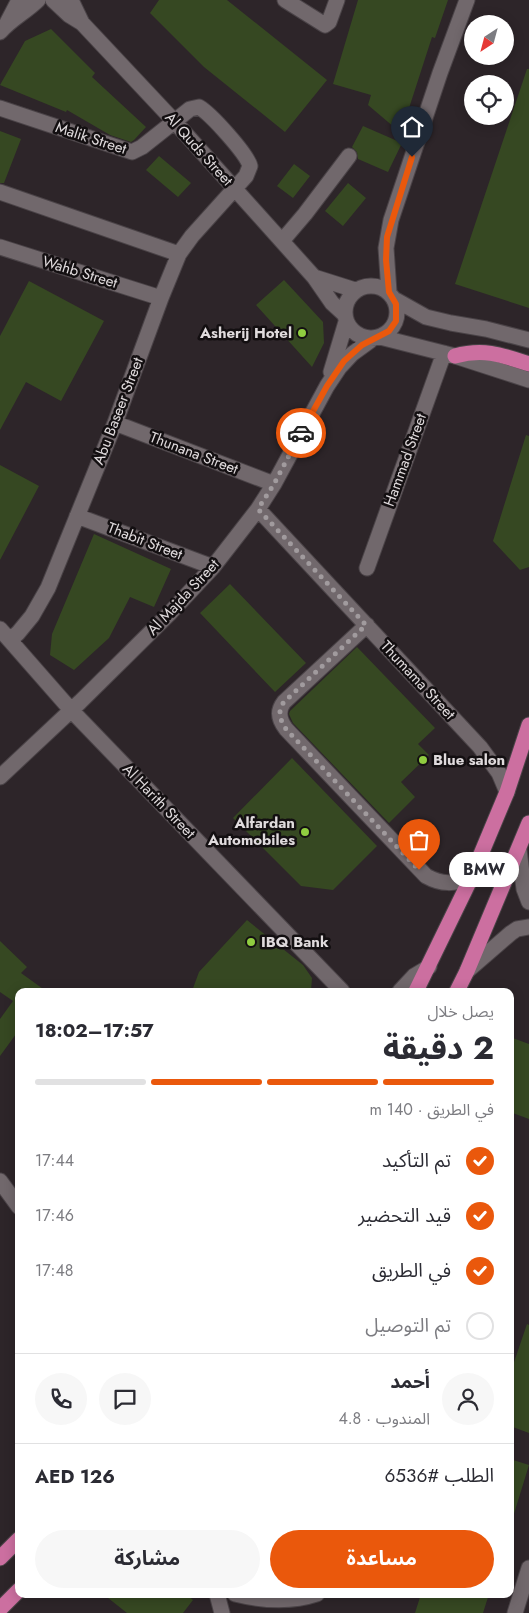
<!DOCTYPE html>
<html lang="ar">
<meta charset="utf-8">
<style>
body{margin:0;font-family:Jost,"Noto Sans Arabic",sans-serif;background:#f7f7f7;color:#2b2b33;direction:rtl;height:100vh;display:flex;flex-direction:column;font-size:19px;white-space:nowrap}
*{box-sizing:border-box;margin:0}
p{font-size:16px;color:#7c7c81}
.icon{flex:none;width:28px;height:28px;fill:none;stroke:currentColor;stroke-width:2;stroke-linecap:round;stroke-linejoin:round}
.map{position:relative;flex:1;overflow:hidden;direction:ltr}
.side{position:absolute;left:15px;top:988px;width:499px;height:610px;display:flex;flex-direction:column;background:#fff;border-radius:10px;box-shadow:0 2px 12px #0003;direction:rtl}
.side>*{flex:none}
.needle{width:32px;rotate:216deg}
.fabs{position:absolute;left:464px;top:15px;display:grid;gap:10px}
.fabs a{display:grid;place-items:center;width:50px;height:50px;border-radius:50%;background:#fff;box-shadow:0 2px 12px #0003;font-size:25px}
.pin{position:absolute;display:grid;place-items:center;width:42px;height:42px;color:#fff;margin:-51px -21px;border-radius:50% 50% 50% 0;rotate:-45deg;box-shadow:0 0 5px #0007}
.pin .icon{rotate:45deg}
.courier{position:absolute;display:grid;place-items:center;width:50px;height:50px;margin:-25px;border:4px solid #ea580c;border-radius:50%;background:#fff;color:#222;box-shadow:0 1px 6px #0007}
.bubble{position:absolute;height:35px;border-radius:18px;background:#fff;box-shadow:0 2px 12px #0003;font-size:16px;font-weight:700;line-height:35px;text-align:center;direction:rtl}
.overview em{font-style:normal;font-weight:700}
.overview div{display:flex;flex-direction:column-reverse}
.overview{display:flex;align-items:center;justify-content:space-between;height:85px;padding:0 20px}
h1{font-size:32px;font-weight:700;line-height:38px}
.bar{display:grid;grid-template-columns:repeat(4,1fr);gap:8px 5px;align-content:center;height:60px;padding:0 20px}
.bar i{height:6px;border-radius:4px;background:#e1e1e2}
.bar .active{background:#ea580c}
.bar p{grid-column:span 4}
.line{display:flex;align-items:center;gap:12px;padding:0 20px;border-top:1px solid #e1e1e2}
.line div{flex:1}
.round{display:grid;place-items:center;flex:none;width:52px;height:52px;border-radius:26px;background:#f7f7f7}
ol{padding:0 20px;list-style:none}
li{display:flex;align-items:center;gap:15px;height:55px}
li p{margin-inline-start:auto}
li .icon{padding:5px;border-radius:50%;background:#ea580c;color:#fff;stroke-width:4}
li:last-child{color:#7c7c81}
li i{width:28px;height:28px;border:2px solid #e1e1e2;border-radius:50%}
.button{display:flex;gap:10px;margin-top:auto;padding:10px 20px}
.button a{flex:1;height:58px;border-radius:30px;background:#ea580c;color:#fff;font-size:20px;font-weight:700;line-height:58px;text-align:center}
.button a+a{background:#f7f7f7;color:#2b2b33}
.map>svg:first-child{display:block}
.building{fill:#364822}
.lines{fill:none;stroke-linecap:round;stroke-linejoin:round}
.minor-casing{stroke:#4a4347;stroke-width:17}
.highway-casing{stroke:#4a4347;stroke-width:17}
.minor{stroke:#71686c;stroke-width:15}
.highway{stroke:#cc6fa0;stroke-width:15}
.done{stroke:#a19b9e;stroke-width:5;stroke-dasharray:0 9}
.route{stroke:#ea580c;stroke-width:6}
.poi-dot{fill:#90cd40;stroke:#130f11;stroke-width:2}
.labels{text-anchor:middle;dominant-baseline:central;stroke-width:5;stroke-linejoin:round;paint-order:stroke}
.street-label{font-size:15px;fill:#e0dbdd;stroke:#130f11}
.poi-label{font-size:15px;font-weight:bold;fill:#e0dbdd;stroke:#130f11;text-anchor:end}
</style>
<div class="map">
<svg width="529" height="1613" viewBox="0 0 529 1613">
<rect width="100%" height="100%" fill="#2d2529"/>
<!-- building -->
<path class="building" d="M159 0H227L327 80 285 132 204 67 150 13Z
M358 0H448L435 38 432 37 401 133 368 105 371 95 333 84Z
M51 29 95 73 92 77 146 127 134 140 131 142 110 135 67 110 66 112 0 85 25 41Z
M527 69H529V308L455 284Z
M363 126 402 143 388 172 358 159 357 152 352 147Z
M0 131 21 139 4 183H0Z
M159 156 191 183 178 197 146 170Z
M294 164 310 176 293 198 277 186Z
M348 183 366 198 343 226 325 211Z
M284 280 323 322 324 343 312 367 256 305Z
M29 281 104 321 61 401 26 382 0 430V336Z
M526 435 529 436V567L520 570 493 541Z
M0 465 39 486 0 560Z
M94 534 171 569 154 607 130 597 109 638 74 670 50 655 52 634Z
M230 584 306 663 275 692 200 613Z
M357 647 435 728 418 744 429 755 401 782 415 797 389 823 293 723 289 714 290 711Z
M292 758 377 846 333 890 301 886 233 818Z
M247 920 303 965 312 978 311 991H192L199 972Z
M0 941 27 967 21 973 46 991H19V1030L0 1056V1019L13 1001 0 992Z
M510 1037 529 1044V1119L510 1112Z
M527 1324 529 1325V1433L510 1426V1374Z
M510 1459 529 1465 513 1517H510Z
M103 1594H186L193 1600 183 1613H127Z
M421 1594H489L483 1613H415Z"/>
<g class="lines">
<defs>
<path id="minor" d="M53 0 69 15 82 23 174 121 314 277 332 303 344 314
M71 0 82 23
M285 0 325 25 329 22 337 0
M7 23 19 0
M0 32C11 19 26 12 38 0
M0 108 132 152 142 147 190 109 199 107C211 114 247 154 250 166L246 176 192 236 179 254 161 298 115 423 48 588 32 616 18 633 10 640
M0 192 179 254
M282 241 305 214 349 156
M0 247 161 298
M314 277 355 290
M345 312a26 26 0 1 1 52 0a26 26 0 1 1-52 0Z
M389 292 386 248 391 220 440 73 467 0
M394 299 426 317 451 323 486 329 529 340
M380 337 455 356 529 380
M331 372 346 322
M115 423 274 484
M258 509 480 747 499 773 507 792
M77 516 213 567
M367 568 444 353
M367 625 284 702C277 711 279 720 286 729L426 876C442 885 454 884 471 878
M0 629 71 710 342 991
M0 777 80 702 169 614 213 567 258 509 274 484 327 386 339 368 352 354 374 338
M519 850 524 889 529 902
M467 971 511 933 517 929 529 927
M400 991 414 976 429 967
M0 1181 19 1207
M217 1594 222 1613
M235 1594C263 1601 290 1603 317 1594
M515 1613 529 1568"/>
<path id="highway" d="M455 356C484 348 502 355 529 364
M416 991 471 878 507 792 529 725
M457 991 467 971 529 823
M0 1558 19 1539
M0 1609 19 1590"/>
</defs>
<!-- minor casing -->
<use href="#minor" class="minor-casing"/>
<!-- highway casing -->
<use href="#highway" class="highway-casing"/>
<!-- minor -->
<use href="#minor" class="minor"/>
<!-- highway -->
<use href="#highway" class="highway"/>
</g>
<g class="lines">
<!-- done -->
<path class="done" d="M301 433 274 484 258 509 366 625 284 702C277 711 280 720 286 729L419 870"/>
<!-- route -->
<path class="route" d="M301 433 327 386 344 361 362 345 389 331 396 321V304L389 292 386 260 387 237 412 157"/>
</g>
<!-- markers -->
<g class="poi-dot">
<circle cx="302" cy="333" r="5"/>
<circle cx="423" cy="760" r="5"/>
<circle cx="305" cy="832" r="5"/>
<circle cx="251" cy="942" r="5"/>
</g>
<g class="labels">
<!-- street labels -->
<g class="street-label">
<text transform="translate(91 138) rotate(18)">Malik Street</text>
<text transform="translate(199 149) rotate(48)">Al Quds Street</text>
<text transform="translate(80 272) rotate(17)">Wahb Street</text>
<text transform="translate(118 411) rotate(-69)">Abu Baseer Street</text>
<text transform="translate(194 453) rotate(21)">Thunana Street</text>
<text transform="translate(405 460) rotate(-70)">Hammad Street</text>
<text transform="translate(145 541) rotate(21)">Thabit Street</text>
<text transform="translate(183 597) rotate(-47)">Al Majda Street</text>
<text transform="translate(418 680) rotate(47)">Thumama Street</text>
<text transform="translate(159 801) rotate(46)">Al Harith Street</text>
</g>
<!-- poi labels -->
<g class="poi-label">
<text x="292" y="333">Asherij Hotel</text>
<text x="433" y="760" text-anchor="start">Blue salon</text>
<text x="295" y="823">Alfardan<tspan x="295" dy="17">Automobiles</tspan></text>
<text x="261" y="942" text-anchor="start">IBQ Bank</text>
</g>
</g>
</svg>
<div class="fabs">
<a><svg class="needle" viewBox="-14 -14 28 28"><path d="M0-13l5 13h-10z" fill="#e53935"/><path d="M0 13l5-13h-10z" fill="#7c7c81"/></svg></a>
<a><svg class="icon" aria-label="locate" viewBox="0 0 24 24"><circle cx="12" cy="12" r="6"/><path d="M12 2v4M12 18v4M2 12h4M18 12h4"/></svg></a>
</div>
<div class="pin" style="left:419px;top:870px;background:#ea580c"><svg class="icon" aria-label="bag" viewBox="0 0 24 24"><path d="M5 8h14l-1 12H6zM9 8a3 3 0 0 1 6 0"/></svg></div>
<div class="pin" style="left:412px;top:157px;background:#1f2937"><svg class="icon" aria-label="home" viewBox="0 0 24 24"><path d="M3 11l9-7 9 7M6 9v11h12V9"/></svg></div>
<div class="courier" style="left:301px;top:433px"><svg class="icon" aria-label="car" viewBox="0 0 24 24"><path d="M5 17H2v-5l4-1 3-4h7l3 4 3 1v5h-3M9 17h6M6 11h13"/><circle cx="7" cy="17" r="2"/><circle cx="17" cy="17" r="2"/></svg></div>
<div class="bubble" style="left:449px;top:852px;width:70px">BMW</div>
<section class="side">
<div class="overview"><div><h1>2 دقيقة</h1><p>يصل خلال</p></div><em>17:57–18:02</em></div>
<div class="bar"><i class="active"></i><i class="active"></i><i class="active"></i><i></i><p>في الطريق · 140 m</p></div>
<ol>
<li><svg class="icon" aria-label="check" viewBox="0 0 24 24"><path d="M5 12l5 5 9-10"/></svg>تم التأكيد<p>17:44</p></li>
<li><svg class="icon" aria-label="check" viewBox="0 0 24 24"><path d="M5 12l5 5 9-10"/></svg>قيد التحضير<p>17:46</p></li>
<li><svg class="icon" aria-label="check" viewBox="0 0 24 24"><path d="M5 12l5 5 9-10"/></svg>في الطريق<p>17:48</p></li>
<li><i></i>تم التوصيل</li>
</ol>
<div class="line" style="height:90px"><a class="round"><svg class="icon" aria-label="person" viewBox="0 0 24 24"><circle cx="12" cy="8" r="4"/><path d="M4 21q1-7 8-7t8 7"/></svg></a><div><b>أحمد</b><p>المندوب · 4.8</p></div><a class="round"><svg class="icon" aria-label="chat" viewBox="0 0 24 24"><path d="M4 5h16v11H9l-5 4z"/></svg></a><a class="round"><svg class="icon" aria-label="phone" viewBox="0 0 24 24"><path d="M5 4h4l2 5-3 2q2 4 5 5l2-3 5 2v4C11 20 4 13 5 4z"/></svg></a></div>
<div class="line" style="height:65px"><div>الطلب #6536</div><b>AED 126</b></div>
<div class="button"><a>مساعدة</a><a>مشاركة</a></div>
</section>
</div>
